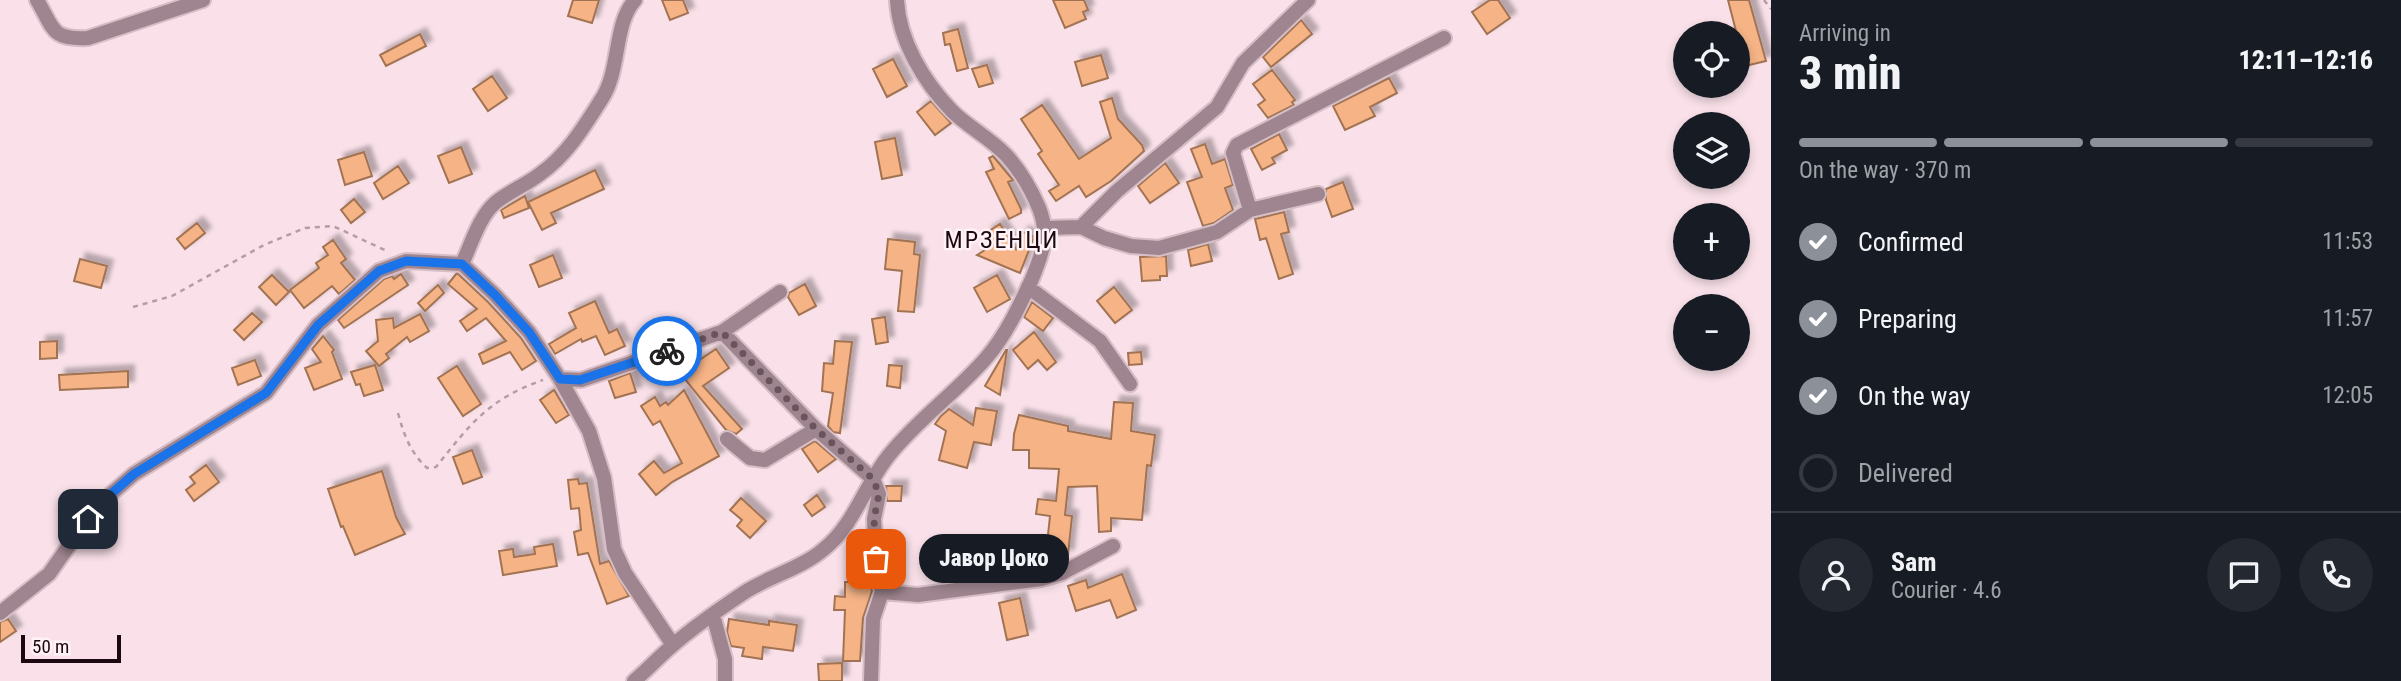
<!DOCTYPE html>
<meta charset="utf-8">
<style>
body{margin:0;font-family:"Roboto Condensed",sans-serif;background:#242831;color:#f1f3f6;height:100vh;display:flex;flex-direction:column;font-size:26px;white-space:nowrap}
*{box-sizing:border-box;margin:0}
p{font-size:23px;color:#9ea1a6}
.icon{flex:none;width:38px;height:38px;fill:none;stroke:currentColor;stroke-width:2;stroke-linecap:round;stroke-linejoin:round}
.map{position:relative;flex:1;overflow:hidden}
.panel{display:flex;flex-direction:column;background:#171b24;width:630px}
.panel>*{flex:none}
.tools{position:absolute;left:1673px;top:21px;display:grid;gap:14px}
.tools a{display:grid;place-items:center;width:77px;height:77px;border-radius:50%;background:#171b24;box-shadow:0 4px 10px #0003;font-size:35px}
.scale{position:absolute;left:21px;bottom:18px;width:100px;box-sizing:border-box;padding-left:7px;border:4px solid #1c0810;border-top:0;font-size:19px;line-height:24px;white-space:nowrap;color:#1c0810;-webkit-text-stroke:5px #fff2f6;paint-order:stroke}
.pin{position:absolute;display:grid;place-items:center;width:60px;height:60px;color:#fff;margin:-30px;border-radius:14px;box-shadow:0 4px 10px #0006}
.courier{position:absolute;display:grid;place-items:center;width:70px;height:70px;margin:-35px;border:5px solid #1a73e8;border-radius:50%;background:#fff;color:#222;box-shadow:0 2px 9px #0007}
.bubble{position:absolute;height:49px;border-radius:24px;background:#171b24;box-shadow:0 4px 10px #0003;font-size:23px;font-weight:800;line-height:49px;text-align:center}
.head em{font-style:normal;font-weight:800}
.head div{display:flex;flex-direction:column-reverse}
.head{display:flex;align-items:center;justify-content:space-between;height:119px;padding:0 28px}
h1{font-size:46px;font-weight:800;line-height:52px}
.bar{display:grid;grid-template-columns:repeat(4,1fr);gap:10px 7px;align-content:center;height:84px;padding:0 28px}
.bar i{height:9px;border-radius:5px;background:#363941}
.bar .on{background:#8c9099}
.bar p{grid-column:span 4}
.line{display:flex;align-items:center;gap:18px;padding:0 28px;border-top:2px solid #363941}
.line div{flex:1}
.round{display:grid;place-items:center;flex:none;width:74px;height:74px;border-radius:37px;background:#242831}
ol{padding:0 28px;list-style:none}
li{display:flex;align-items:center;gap:21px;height:77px}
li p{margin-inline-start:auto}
li .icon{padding:7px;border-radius:50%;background:#8c9099;color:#fff;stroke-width:4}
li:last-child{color:#9ea1a6}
li i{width:38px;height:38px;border:4px solid #363941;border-radius:50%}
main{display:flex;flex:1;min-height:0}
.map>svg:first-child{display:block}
.building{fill:#f5b386;stroke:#a27353;stroke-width:2;filter:url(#shadow)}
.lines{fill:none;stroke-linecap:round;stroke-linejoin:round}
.street-casing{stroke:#d6bec6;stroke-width:18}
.path{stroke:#b49da5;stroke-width:2.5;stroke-dasharray:5 5;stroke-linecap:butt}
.street{stroke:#9f858f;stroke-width:14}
.done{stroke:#6a545c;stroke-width:7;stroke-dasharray:0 12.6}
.route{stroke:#1a73e8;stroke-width:9}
.labels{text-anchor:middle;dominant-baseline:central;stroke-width:5;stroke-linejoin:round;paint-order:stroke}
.quarter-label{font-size:24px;letter-spacing:2px;fill:#1c0810;stroke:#fff2f6}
</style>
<main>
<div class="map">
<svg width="1771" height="681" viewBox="0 0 1771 681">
<defs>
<filter id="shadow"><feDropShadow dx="6" dy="-6" stdDeviation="2" flood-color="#0004"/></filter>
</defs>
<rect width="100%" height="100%" fill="#fae1e9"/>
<!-- building -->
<path class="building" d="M573 0H599L592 23 568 16Z
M662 0H683L688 13 670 20Z
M1053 0H1084L1088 10 1083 12 1086 19 1065 28Z
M1490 0H1498L1510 18 1487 34 1472 12Z
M1728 0H1749L1766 61 1745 66Z
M1301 20 1312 34 1271 67 1263 57Z
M958 29 968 68 957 71 950 44 945 45 943 33Z
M420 34 426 46 386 66 380 55Z
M1101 55 1108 78 1082 86 1075 62Z
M893 59 907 86 887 97 873 69Z
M987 65 993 83 979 87 972 69Z
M1272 70 1295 100 1292 102 1294 105 1268 118 1258 105 1265 100 1253 84Z
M492 76 507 98 488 111 473 89Z
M1389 78 1397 93 1370 107 1375 116 1345 130 1333 106Z
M1112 98 1118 119 1142 145 1144 151 1111 181 1086 197 1079 186 1056 201 1049 191 1059 185 1038 154 1042 151 1021 119 1042 105 1079 159 1111 138 1100 102Z
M931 101 951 123 935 135 917 112Z
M1279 134 1287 150 1272 158 1275 163 1262 170 1251 149Z
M895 138 902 175 882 179 875 142Z
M1205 144 1212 164 1225 159 1233 185 1225 188 1233 210 1214 223 1203 226 1187 182 1202 177 1191 149Z
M461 147 472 174 449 183 438 156Z
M364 152 372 176 345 185 338 160Z
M993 156 1013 180 1008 182 1021 209V213L1009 219 986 172 994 169 989 158Z
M1165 163 1179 183 1150 203 1138 186Z
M398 166 409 183 383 199 374 183Z
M595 170 604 189 551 213 556 223 542 230 528 202Z
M1343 182 1353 209 1332 217 1326 200V189Z
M525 196 529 208 504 218 501 210Z
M354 199 365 212 351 223 341 210Z
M1284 212 1289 232 1281 234 1293 274 1279 279 1266 238 1260 240 1255 219Z
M197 223 205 233 185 249 177 239Z
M1000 224 1016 249 1023 232 1034 237 1020 273 977 255 993 245 986 233Z
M888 239 915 242 914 254 920 255 914 312 898 311 902 271 885 269Z
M333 240 346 259 341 263 355 280 339 294 332 286 304 308 290 290 319 268 316 263 328 255 323 247Z
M1208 244 1212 261 1191 266 1188 250Z
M553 255 562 278 539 287 530 265Z
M1166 256 1167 276H1160V280L1142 281 1140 257Z
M80 259 107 266 101 288 74 281Z
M457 273 488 302 521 338 536 361 522 370 510 352 483 364 479 354 506 341 486 318 467 331 460 321 477 309 448 284Z
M401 274 408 285 344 328 338 320 384 279 392 276 394 279Z
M272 275 289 292 276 305 259 287Z
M997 275 1010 299 987 312 974 288Z
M805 284 816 306 799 315 788 297 789 293Z
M438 285 444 293 425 311 418 303Z
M1114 287 1132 310 1115 323 1097 301Z
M595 301 609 333 617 329 625 346 605 355 596 336 582 342 581 339 555 354 549 344 576 328 569 313Z
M1032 302 1053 318 1043 331 1024 317Z
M252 313 262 322 244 340 234 330Z
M420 314 429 331 410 342 407 337 386 354 389 358 379 366 366 351 378 341 376 320 393 318 394 328Z
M885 317 888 342 876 344 872 319Z
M1034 332 1056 362 1047 370 1038 360 1028 369 1013 350Z
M323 336 334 350 332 352 342 379 314 390 305 368 321 362 312 349Z
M57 341V358L40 359V342Z
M835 341 852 342 840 433 833 432 828 426 833 393 822 391 824 363 833 364Z
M716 349 729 368 703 386 742 429 736 434 726 430 680 373Z
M1006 350H1007L1000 395 985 386Z
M1141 352 1142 364 1129 365 1128 353Z
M255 360 261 376 238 385 232 368Z
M375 365 383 390 364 396 360 384 356 385 351 372Z
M889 365 902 366 900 388 887 386Z
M457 366 481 404 463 416 438 378Z
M128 371V387L60 390 59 375Z
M630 373 636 392 615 398 609 381Z
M554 390 569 415 556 423 540 400Z
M684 390 719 456 672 482 656 495 639 474 654 461 664 473 682 463 660 421 653 425 641 406 655 397 660 406 666 402 668 405Z
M1114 402 1133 403 1131 431 1155 435 1151 466 1147 465 1142 520 1111 518V531L1099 532 1097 486 1068 487 1065 515 1072 516 1068 555 1046 553 1050 516 1036 514 1038 499 1056 501 1059 469 1029 468V450H1013L1014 434 1019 415 1068 426V431L1111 439Z
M976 408 997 411 991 445 974 442 967 468 939 460 946 431 935 424 941 416 949 409 973 425Z
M815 441 836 459 818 472 802 449Z
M472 450 482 477 463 484 453 457Z
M206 465 219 482 194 501 186 490 195 483 190 477Z
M382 471 396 517 405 534 355 555 343 526 341 527 328 489Z
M578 479 579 484 587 483 600 564 609 561 629 596 607 604 588 553 578 555 574 532 581 530 579 508 571 509 568 480Z
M886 486H902L901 501H887Z
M817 495 825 507 812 516 804 505Z
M741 498 766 521 750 538 737 526 742 520 730 510Z
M553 544 557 566 503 575 499 551 513 549 514 557 535 554 534 547Z
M850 553H866V582H870L872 591 863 618 860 661H843L845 610H834L835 596 845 597V582H849Z
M1047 553 1049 566 1006 573 986 572 987 556 999 557V561Z
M1122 574 1136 610 1117 618 1110 600 1076 611 1068 586 1086 580 1088 588Z
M1020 598 1028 635 1007 640 999 603Z
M8 619 16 631 0 642V622Z
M729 619 769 625V621L797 625 793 651 763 647 762 659 742 656 744 648 731 646 727 632Z
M842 663V681H819L818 664Z"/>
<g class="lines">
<defs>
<path id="street" d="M37 0C54 28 50 40 88 38L203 0
M635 0C613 24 621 71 601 100 584 127 567 155 540 174 526 185 508 192 495 203 479 217 471 245 462 264L495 295 529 332 560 379 589 431 604 478 614 549 625 573 673 645
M1250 210 1233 153 1237 145 1444 38
M1081 227 1117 191 1217 107 1243 63 1308 0
M1046 228 1081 227 1104 238 1131 246 1159 248 1217 232 1250 210 1318 194
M1028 287 1100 341 1130 384
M722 332 816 429 873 479 879 494 874 519 876 559 882 592 918 595 1041 579 1062 573 1113 546
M560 379 581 380 722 332 780 292
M727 439 750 458 765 460 816 429
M0 613 49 574 96 507 134 474 266 393 318 325 379 271 406 261 462 264
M713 615 725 659V681
M634 681C647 670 659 657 673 645 695 626 721 608 745 592 770 576 802 568 824 549 855 524 865 484 890 454 919 418 957 392 987 357 1006 335 1020 305 1032 279 1042 254 1050 235 1039 208 1031 189 1020 170 1006 155 990 138 968 127 952 111 924 82 899 41 897 0
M871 681 873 619 882 592"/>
</defs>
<!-- street casing -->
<use href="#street" class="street-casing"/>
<!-- path -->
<path class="path" d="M1764 0 1771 9
M133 307 172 296 264 245 305 228 333 226 389 252
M398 413C404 435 410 452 427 468L436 467C471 423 489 399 543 380"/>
<!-- street -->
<use href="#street" class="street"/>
</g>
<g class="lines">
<!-- done -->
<path class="done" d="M667 351 722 332 816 429 873 479 879 494 874 519 876 559"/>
<!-- route -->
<path class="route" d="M88 519 96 507 134 474 266 393 318 325 379 271 406 261 462 264 495 295 529 332 560 379 580 380 667 351"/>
</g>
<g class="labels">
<!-- quarter labels -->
<g class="quarter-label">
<text x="1002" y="240">МРЗЕНЦИ</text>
</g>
</g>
</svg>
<div class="tools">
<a><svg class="icon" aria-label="locate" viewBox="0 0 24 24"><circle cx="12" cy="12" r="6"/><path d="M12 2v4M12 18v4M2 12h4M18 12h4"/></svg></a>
<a><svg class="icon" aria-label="layers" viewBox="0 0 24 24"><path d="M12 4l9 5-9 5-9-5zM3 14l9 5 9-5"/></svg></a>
<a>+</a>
<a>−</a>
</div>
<div class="scale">50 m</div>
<div class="pin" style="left:876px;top:559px;background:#ea580c"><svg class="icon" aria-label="bag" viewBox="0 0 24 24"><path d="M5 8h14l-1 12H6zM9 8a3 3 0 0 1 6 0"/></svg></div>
<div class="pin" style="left:88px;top:519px;background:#1f2937"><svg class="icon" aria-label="home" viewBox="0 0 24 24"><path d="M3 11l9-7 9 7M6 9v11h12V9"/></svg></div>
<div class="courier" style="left:667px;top:351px"><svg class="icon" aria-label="bike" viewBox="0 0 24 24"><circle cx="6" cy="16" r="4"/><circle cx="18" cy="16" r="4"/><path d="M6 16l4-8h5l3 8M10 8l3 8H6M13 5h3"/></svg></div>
<div class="bubble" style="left:919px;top:534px;width:150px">Јавор Џоко</div>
</div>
<section class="panel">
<div class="head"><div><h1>3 min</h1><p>Arriving in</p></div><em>12:11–12:16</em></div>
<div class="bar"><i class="on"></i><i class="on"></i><i class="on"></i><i></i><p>On the way · 370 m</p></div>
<ol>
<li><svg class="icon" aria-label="check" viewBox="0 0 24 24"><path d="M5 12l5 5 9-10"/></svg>Confirmed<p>11:53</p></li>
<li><svg class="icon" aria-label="check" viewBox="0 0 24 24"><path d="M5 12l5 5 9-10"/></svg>Preparing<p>11:57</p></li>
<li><svg class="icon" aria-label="check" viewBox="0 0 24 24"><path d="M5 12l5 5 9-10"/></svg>On the way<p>12:05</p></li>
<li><i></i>Delivered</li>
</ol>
<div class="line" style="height:126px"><a class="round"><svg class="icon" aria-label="person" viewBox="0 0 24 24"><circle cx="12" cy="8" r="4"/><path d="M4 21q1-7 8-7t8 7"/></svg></a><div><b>Sam</b><p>Courier · 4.6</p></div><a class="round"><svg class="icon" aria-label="chat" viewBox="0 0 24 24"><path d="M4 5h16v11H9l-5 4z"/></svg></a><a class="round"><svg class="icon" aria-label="phone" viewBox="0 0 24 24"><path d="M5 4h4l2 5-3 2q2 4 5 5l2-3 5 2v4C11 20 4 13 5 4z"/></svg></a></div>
</section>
</main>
